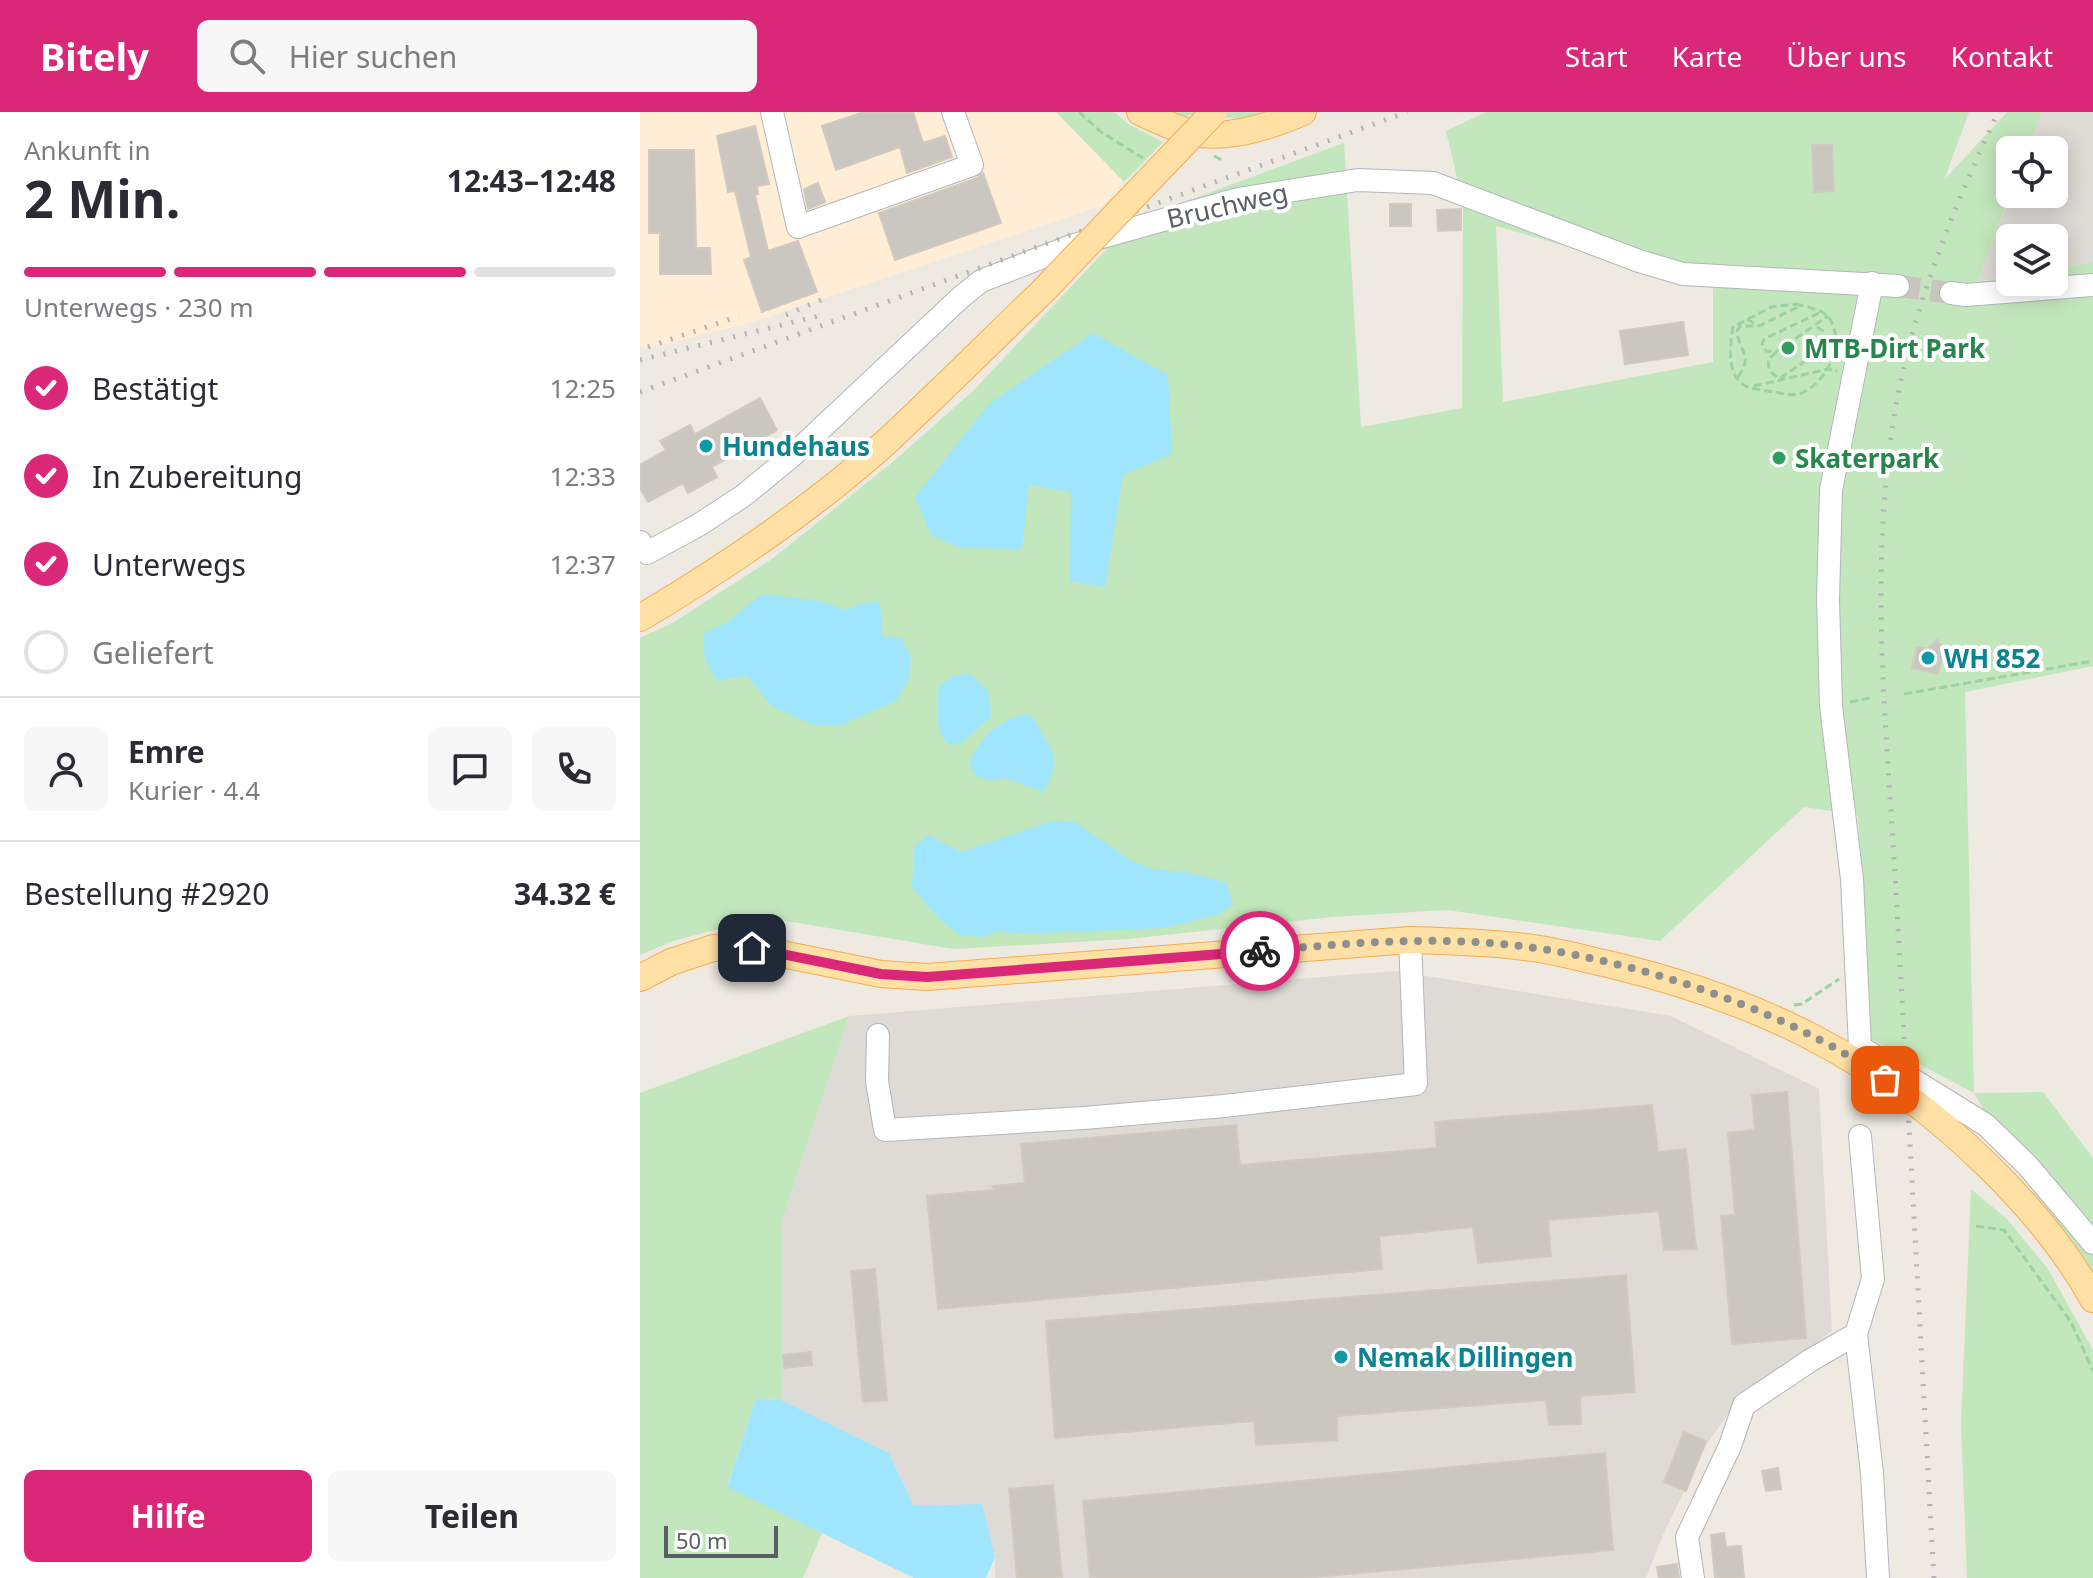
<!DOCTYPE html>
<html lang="de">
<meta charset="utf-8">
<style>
body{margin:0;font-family:"Noto Sans",sans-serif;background:#f7f7f7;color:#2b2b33;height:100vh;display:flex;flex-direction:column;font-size:30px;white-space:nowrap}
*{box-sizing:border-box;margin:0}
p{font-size:26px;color:#7c7c81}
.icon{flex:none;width:44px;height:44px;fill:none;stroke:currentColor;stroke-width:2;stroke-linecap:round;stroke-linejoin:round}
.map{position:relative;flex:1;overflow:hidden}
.drawer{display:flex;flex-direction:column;background:#fff;width:640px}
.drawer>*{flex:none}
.tools{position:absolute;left:1356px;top:24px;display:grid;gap:16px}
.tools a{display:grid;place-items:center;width:72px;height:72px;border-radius:12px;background:#fff;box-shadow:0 4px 20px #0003;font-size:40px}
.scale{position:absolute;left:24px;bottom:20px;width:114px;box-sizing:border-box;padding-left:8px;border:4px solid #5a5f63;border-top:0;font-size:22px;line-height:28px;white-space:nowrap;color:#5a5f63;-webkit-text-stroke:6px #fff;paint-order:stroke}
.pin{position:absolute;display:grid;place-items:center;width:68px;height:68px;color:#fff;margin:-34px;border-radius:16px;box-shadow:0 4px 12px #0006}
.courier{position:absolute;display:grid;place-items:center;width:80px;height:80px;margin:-40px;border:6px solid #db2777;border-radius:50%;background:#fff;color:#222;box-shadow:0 2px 10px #0007}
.head em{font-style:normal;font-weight:700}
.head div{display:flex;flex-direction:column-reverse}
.head{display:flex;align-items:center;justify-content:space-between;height:136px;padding:0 24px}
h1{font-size:52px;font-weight:700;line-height:60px}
.bar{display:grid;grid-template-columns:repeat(4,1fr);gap:12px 8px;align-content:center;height:96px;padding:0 24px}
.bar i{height:10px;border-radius:6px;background:#e1e1e2}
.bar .selected{background:#db2777}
.bar p{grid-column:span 4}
.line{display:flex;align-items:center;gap:20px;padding:0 24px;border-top:2px solid #e1e1e2}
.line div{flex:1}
.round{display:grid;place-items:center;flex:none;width:84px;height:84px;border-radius:12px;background:#f7f7f7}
ol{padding:0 24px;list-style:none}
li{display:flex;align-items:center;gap:24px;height:88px}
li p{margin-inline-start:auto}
li .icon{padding:8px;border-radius:50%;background:#db2777;color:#fff;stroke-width:4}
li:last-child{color:#7c7c81}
li i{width:44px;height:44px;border:4px solid #e1e1e2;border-radius:50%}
.primary-button{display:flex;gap:16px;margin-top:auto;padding:16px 24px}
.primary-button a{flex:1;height:92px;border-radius:12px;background:#db2777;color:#fff;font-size:32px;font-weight:700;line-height:92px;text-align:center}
.primary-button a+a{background:#f7f7f7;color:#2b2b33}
header{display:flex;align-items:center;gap:48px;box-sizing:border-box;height:112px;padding:0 40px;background:#db2777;color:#fff}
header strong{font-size:38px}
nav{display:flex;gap:44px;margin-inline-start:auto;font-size:28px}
.search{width:560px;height:72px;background:#f7f7f7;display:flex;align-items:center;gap:20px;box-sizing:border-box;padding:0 28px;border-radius:12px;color:#7c7c81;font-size:30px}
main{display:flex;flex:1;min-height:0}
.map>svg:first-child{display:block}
.commercial{fill:#ffeed5}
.industrial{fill:#dedbd6}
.green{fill:#c3e7bc;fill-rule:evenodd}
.water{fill:#a0e6ff}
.building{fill:#cac6c0;stroke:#d2c9bf;stroke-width:2}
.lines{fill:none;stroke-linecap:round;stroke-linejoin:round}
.minor-tunnel{stroke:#c9c6c2;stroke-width:22;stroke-dasharray:22 11;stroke-linecap:butt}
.minor-casing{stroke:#b2b6ba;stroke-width:24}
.major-casing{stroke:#f8ac50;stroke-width:28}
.path{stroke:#9bd2a0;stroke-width:3;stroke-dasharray:8 4;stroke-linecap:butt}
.minor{stroke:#fff;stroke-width:22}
.major{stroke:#ffe1a5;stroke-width:26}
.rail{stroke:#b1b2b3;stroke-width:5;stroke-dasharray:2 10;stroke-linecap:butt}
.major-bridge-casing{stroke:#f8ac50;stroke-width:28;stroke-linecap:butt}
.major-bridge{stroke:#ffe1a5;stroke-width:26}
.done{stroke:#8e8f8f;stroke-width:8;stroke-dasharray:0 14.4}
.route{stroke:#db2777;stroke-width:10}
.leisure-dot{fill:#2e9e5b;stroke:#fff;stroke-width:3}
.culture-dot{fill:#0f9aa8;stroke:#fff;stroke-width:3}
.labels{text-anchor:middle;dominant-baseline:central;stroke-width:8;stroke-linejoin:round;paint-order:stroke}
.street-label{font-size:26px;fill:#5a5f63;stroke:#fff}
.leisure-label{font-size:26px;font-weight:bold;fill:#27864d;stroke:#fff;text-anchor:start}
.culture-label{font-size:26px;font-weight:bold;fill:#0d838f;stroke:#fff;text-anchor:start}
</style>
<header>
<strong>Bitely</strong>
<div class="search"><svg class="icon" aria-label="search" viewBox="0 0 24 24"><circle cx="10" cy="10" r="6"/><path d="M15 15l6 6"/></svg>Hier suchen</div>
<nav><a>Start</a><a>Karte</a><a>Über uns</a><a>Kontakt</a></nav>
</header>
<main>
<section class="drawer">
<div class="head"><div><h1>2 Min.</h1><p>Ankunft in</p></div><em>12:43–12:48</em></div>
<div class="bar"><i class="selected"></i><i class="selected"></i><i class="selected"></i><i></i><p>Unterwegs · 230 m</p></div>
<ol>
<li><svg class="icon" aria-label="check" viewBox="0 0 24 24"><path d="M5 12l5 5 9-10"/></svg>Bestätigt<p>12:25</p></li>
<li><svg class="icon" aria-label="check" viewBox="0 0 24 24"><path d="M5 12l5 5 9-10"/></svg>In Zubereitung<p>12:33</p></li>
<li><svg class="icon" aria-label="check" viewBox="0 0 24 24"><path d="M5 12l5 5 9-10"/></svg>Unterwegs<p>12:37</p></li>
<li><i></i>Geliefert</li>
</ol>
<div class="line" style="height:144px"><a class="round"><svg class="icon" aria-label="person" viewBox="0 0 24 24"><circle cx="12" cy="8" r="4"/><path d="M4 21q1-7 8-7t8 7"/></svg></a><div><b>Emre</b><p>Kurier · 4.4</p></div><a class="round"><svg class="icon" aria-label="chat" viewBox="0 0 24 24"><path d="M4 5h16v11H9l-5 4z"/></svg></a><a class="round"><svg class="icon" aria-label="phone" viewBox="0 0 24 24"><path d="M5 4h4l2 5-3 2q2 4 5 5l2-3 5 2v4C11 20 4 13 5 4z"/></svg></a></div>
<div class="line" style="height:104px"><div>Bestellung #2920</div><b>34.32 €</b></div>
<div class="primary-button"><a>Hilfe</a><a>Teilen</a></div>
</section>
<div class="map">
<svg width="1453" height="1466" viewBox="0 0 1453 1466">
<rect width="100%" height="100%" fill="#eee9e1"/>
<!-- commercial -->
<path class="commercial" d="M0 0H416L484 70 461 94 109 211 5 237 0 233Z"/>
<!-- industrial -->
<path class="industrial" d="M1402 0H1453V150L1414 157V126H1370V165L1336 170 1371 82H1414V38H1387Z
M756 859 1031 904 1179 977 1192 1219 1097 1291 1068 1330 1022 1425 1006 1466H355V1445L274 1394 249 1341 141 1288V1113L209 904Z"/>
<!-- green -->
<path class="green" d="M416 0H474L488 12 523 30 484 70Z
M529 0H625L599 7 548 3 542 10Z
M846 0H1329L1304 68 1367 0H1402L1387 38H1370V82L1337 170 1370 165V170H1414V157L1453 150V554L1325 580 1334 981 1403 980 1453 1046V1165L1382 1064 1334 981 1231 927 1218 703 1164 695 1020 829 807 798 693 805 488 827 313 837 123 805 33 829 0 843V526L34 510 132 447 255 348 333 279 493 109 704 31 721 315 822 296 823 91 806 19ZM856 114 1073 176V250L863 290Z
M209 904 141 1113V1288L116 1287 87 1374 182 1421 163 1466H0V981Z
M1331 1077 1367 1107 1408 1157 1453 1238V1466H1327L1321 1312Z"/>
<!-- water -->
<path class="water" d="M453 221 528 263 532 342 483 363 465 475 430 469 431 380 389 373 382 437 320 436 291 423 275 385 349 292Z
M122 482 180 489 206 498 219 492 240 489 242 524 261 526 271 546 269 566 256 589 201 613H173L131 594 108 564 77 568C66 551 60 541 65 520L86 511Z
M327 561C349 576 350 580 351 605L320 632H308C293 615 297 595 299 574L314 564Z
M385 602C396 606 396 611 402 621 418 648 419 651 403 680L365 666 351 668 337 665 329 652C341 625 357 609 385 602Z
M412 709 435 710 490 748 513 757 551 761 586 771 593 793 576 803 524 816 378 822 360 819 342 825 320 823 299 807 271 774 274 756 273 736 288 723 321 740Z
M116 1287 141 1288 249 1341 274 1394 342 1392 355 1445 346 1466H274L87 1375Z"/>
<!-- building -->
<path class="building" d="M224 0H273L283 31 305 24 312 45 267 61 260 35 196 58 182 14Z
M115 14 129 72 117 74 118 82 115 83 128 139 158 129 177 180 122 200 104 148 111 145 95 79 88 80 77 24Z
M1172 33H1192L1194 79 1174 80Z
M9 38H54L56 136H70L71 162H20V121H9Z
M343 61 361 111 255 148 239 101 337 66Z
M178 71 185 90 168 97 164 77Z
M750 92H771V114H750Z
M821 97V118L798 119 797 98Z
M1043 210 1048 243 985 252 980 219Z
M120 286 137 318 72 355 77 365 48 381 43 371 8 390 0 376V353L26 338 20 329 50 313 55 322Z
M1297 528 1304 537 1298 562 1272 556 1277 535 1287 537Z
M1147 980 1166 1226 1092 1232 1081 1104 1095 1103 1088 1021 1115 1018 1112 983Z
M1012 993 1018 1040 1046 1037 1056 1137 1024 1138 1019 1099 908 1108 911 1144 838 1151 833 1115 739 1124 742 1157 298 1197 287 1084 354 1078 353 1074 385 1071 381 1032 596 1013 600 1053 797 1036 795 1010Z
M235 1157 247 1288 223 1290 211 1159Z
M986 1163 995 1280 940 1284 941 1312 909 1313 906 1288 697 1304V1328L616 1333 614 1309 415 1326 406 1209Z
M171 1240 172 1253 144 1256 143 1243Z
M1044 1320 1066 1329 1046 1379 1024 1370Z
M965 1341 973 1438 664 1466H450L443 1389Z
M1138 1356 1141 1377 1126 1379 1122 1359Z
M413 1373 422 1466H377L369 1377Z
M1084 1421 1086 1435 1101 1434 1104 1466H1075L1071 1423Z
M1037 1452 1039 1466H1019L1017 1455Z"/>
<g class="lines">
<!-- minor-tunnel -->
<path class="minor-tunnel" d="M1258 174 1311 181"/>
<defs>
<path id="minor" d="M132 0 158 115 332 53 313 0
M1232 171 1191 378 1188 487 1191 594 1212 767 1220 935 1346 1013 1388 1054 1453 1131
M1311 181 1326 183 1453 173
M0 430 7 441 57 414 103 384 153 343 320 186 341 169 434 133 598 87 718 68 793 71 999 149 1043 162 1258 174
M238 923 237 969 245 1018 444 1006 584 994 776 972 770 828
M1220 1024 1233 1167 1216 1222 1232 1361 1238 1466
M1053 1466 1047 1425 1090 1334 1104 1293 1171 1248 1216 1222"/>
<path id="major" d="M500 0C517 8 535 17 553 21 589 28 631 14 663 0
M0 506C86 455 169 399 244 332 298 282 350 230 403 179
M0 866 31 850 73 836H112L241 862 287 865 770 828C809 829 847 830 885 835 913 838 941 846 968 852 1119 888 1237 945 1348 1054 1388 1093 1426 1138 1453 1187"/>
</defs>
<!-- minor casing -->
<use href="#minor" class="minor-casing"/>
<!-- major casing -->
<use href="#major" class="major-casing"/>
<!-- path -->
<path class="path" d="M439 0 461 20 503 46
M574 44 584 49
M1156 192C1167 195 1182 197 1189 206 1206 230 1188 268 1164 280 1155 285 1144 282 1134 280 1126 278 1111 278 1104 273 1086 262 1090 232 1093 215L1131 195Z
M1179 201 1124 227 1122 232 1126 239 1136 240 1188 204
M1107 207 1119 214
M1136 240 1128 248 1129 258 1139 267 1187 234 1183 219 1174 213
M1098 265C1114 243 1098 239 1097 218L1101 214H1119L1162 193
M1114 274 1188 257 1197 259
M1264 582 1453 549
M1210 590 1230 586
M1154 893 1162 892 1199 867
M1336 1114 1364 1118 1431 1210 1453 1259"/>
<!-- minor -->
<use href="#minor" class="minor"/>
<!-- major -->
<use href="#major" class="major"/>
<!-- rail -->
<path class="rail" d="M146 203 181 188
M8 235 99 204
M0 248 178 204
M0 280 767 0
M1294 1466C1281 1237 1269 1009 1256 780 1247 617 1227 450 1257 288 1276 187 1315 93 1358 0"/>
<defs>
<path id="major-bridge" d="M403 179 574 0"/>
</defs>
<!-- major-bridge casing -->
<use href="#major-bridge" class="major-bridge-casing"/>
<!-- major-bridge -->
<use href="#major-bridge" class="major-bridge"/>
</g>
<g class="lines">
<!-- done -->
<path class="done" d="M620 839C691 833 761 826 833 830 959 835 1143 893 1245 968"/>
<!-- route -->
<path class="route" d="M112 836 241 862 287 865 620 839"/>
</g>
<!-- markers -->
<g class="leisure-dot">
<circle cx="1148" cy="236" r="8"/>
<circle cx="1139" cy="346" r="8"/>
</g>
<g class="culture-dot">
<circle cx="66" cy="334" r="8"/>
<circle cx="1288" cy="546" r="8"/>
<circle cx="701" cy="1245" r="8"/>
</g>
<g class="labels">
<!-- street labels -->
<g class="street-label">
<text transform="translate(587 93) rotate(-13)">Bruchweg</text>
</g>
<!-- leisure labels -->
<g class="leisure-label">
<text x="1164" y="236">MTB-Dirt Park</text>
<text x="1155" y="346">Skaterpark</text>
</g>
<!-- culture labels -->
<g class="culture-label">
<text x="82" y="334">Hundehaus</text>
<text x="1304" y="546">WH 852</text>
<text x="717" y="1245">Nemak Dillingen</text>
</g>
</g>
</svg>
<div class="tools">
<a><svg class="icon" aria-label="locate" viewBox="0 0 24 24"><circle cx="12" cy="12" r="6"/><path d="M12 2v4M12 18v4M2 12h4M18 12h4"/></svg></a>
<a><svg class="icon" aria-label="layers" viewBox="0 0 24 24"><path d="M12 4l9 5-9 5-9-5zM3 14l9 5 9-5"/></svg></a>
</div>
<div class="scale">50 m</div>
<div class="pin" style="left:1245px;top:968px;background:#ea580c"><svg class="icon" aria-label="bag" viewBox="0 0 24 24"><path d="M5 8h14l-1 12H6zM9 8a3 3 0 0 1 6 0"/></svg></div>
<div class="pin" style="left:112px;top:836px;background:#1f2937"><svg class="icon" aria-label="home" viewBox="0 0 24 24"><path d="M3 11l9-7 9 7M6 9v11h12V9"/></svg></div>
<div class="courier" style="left:620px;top:839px"><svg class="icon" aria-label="bike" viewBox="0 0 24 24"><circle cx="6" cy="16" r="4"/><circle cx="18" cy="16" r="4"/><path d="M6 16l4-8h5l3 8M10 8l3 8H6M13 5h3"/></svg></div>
</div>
</main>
